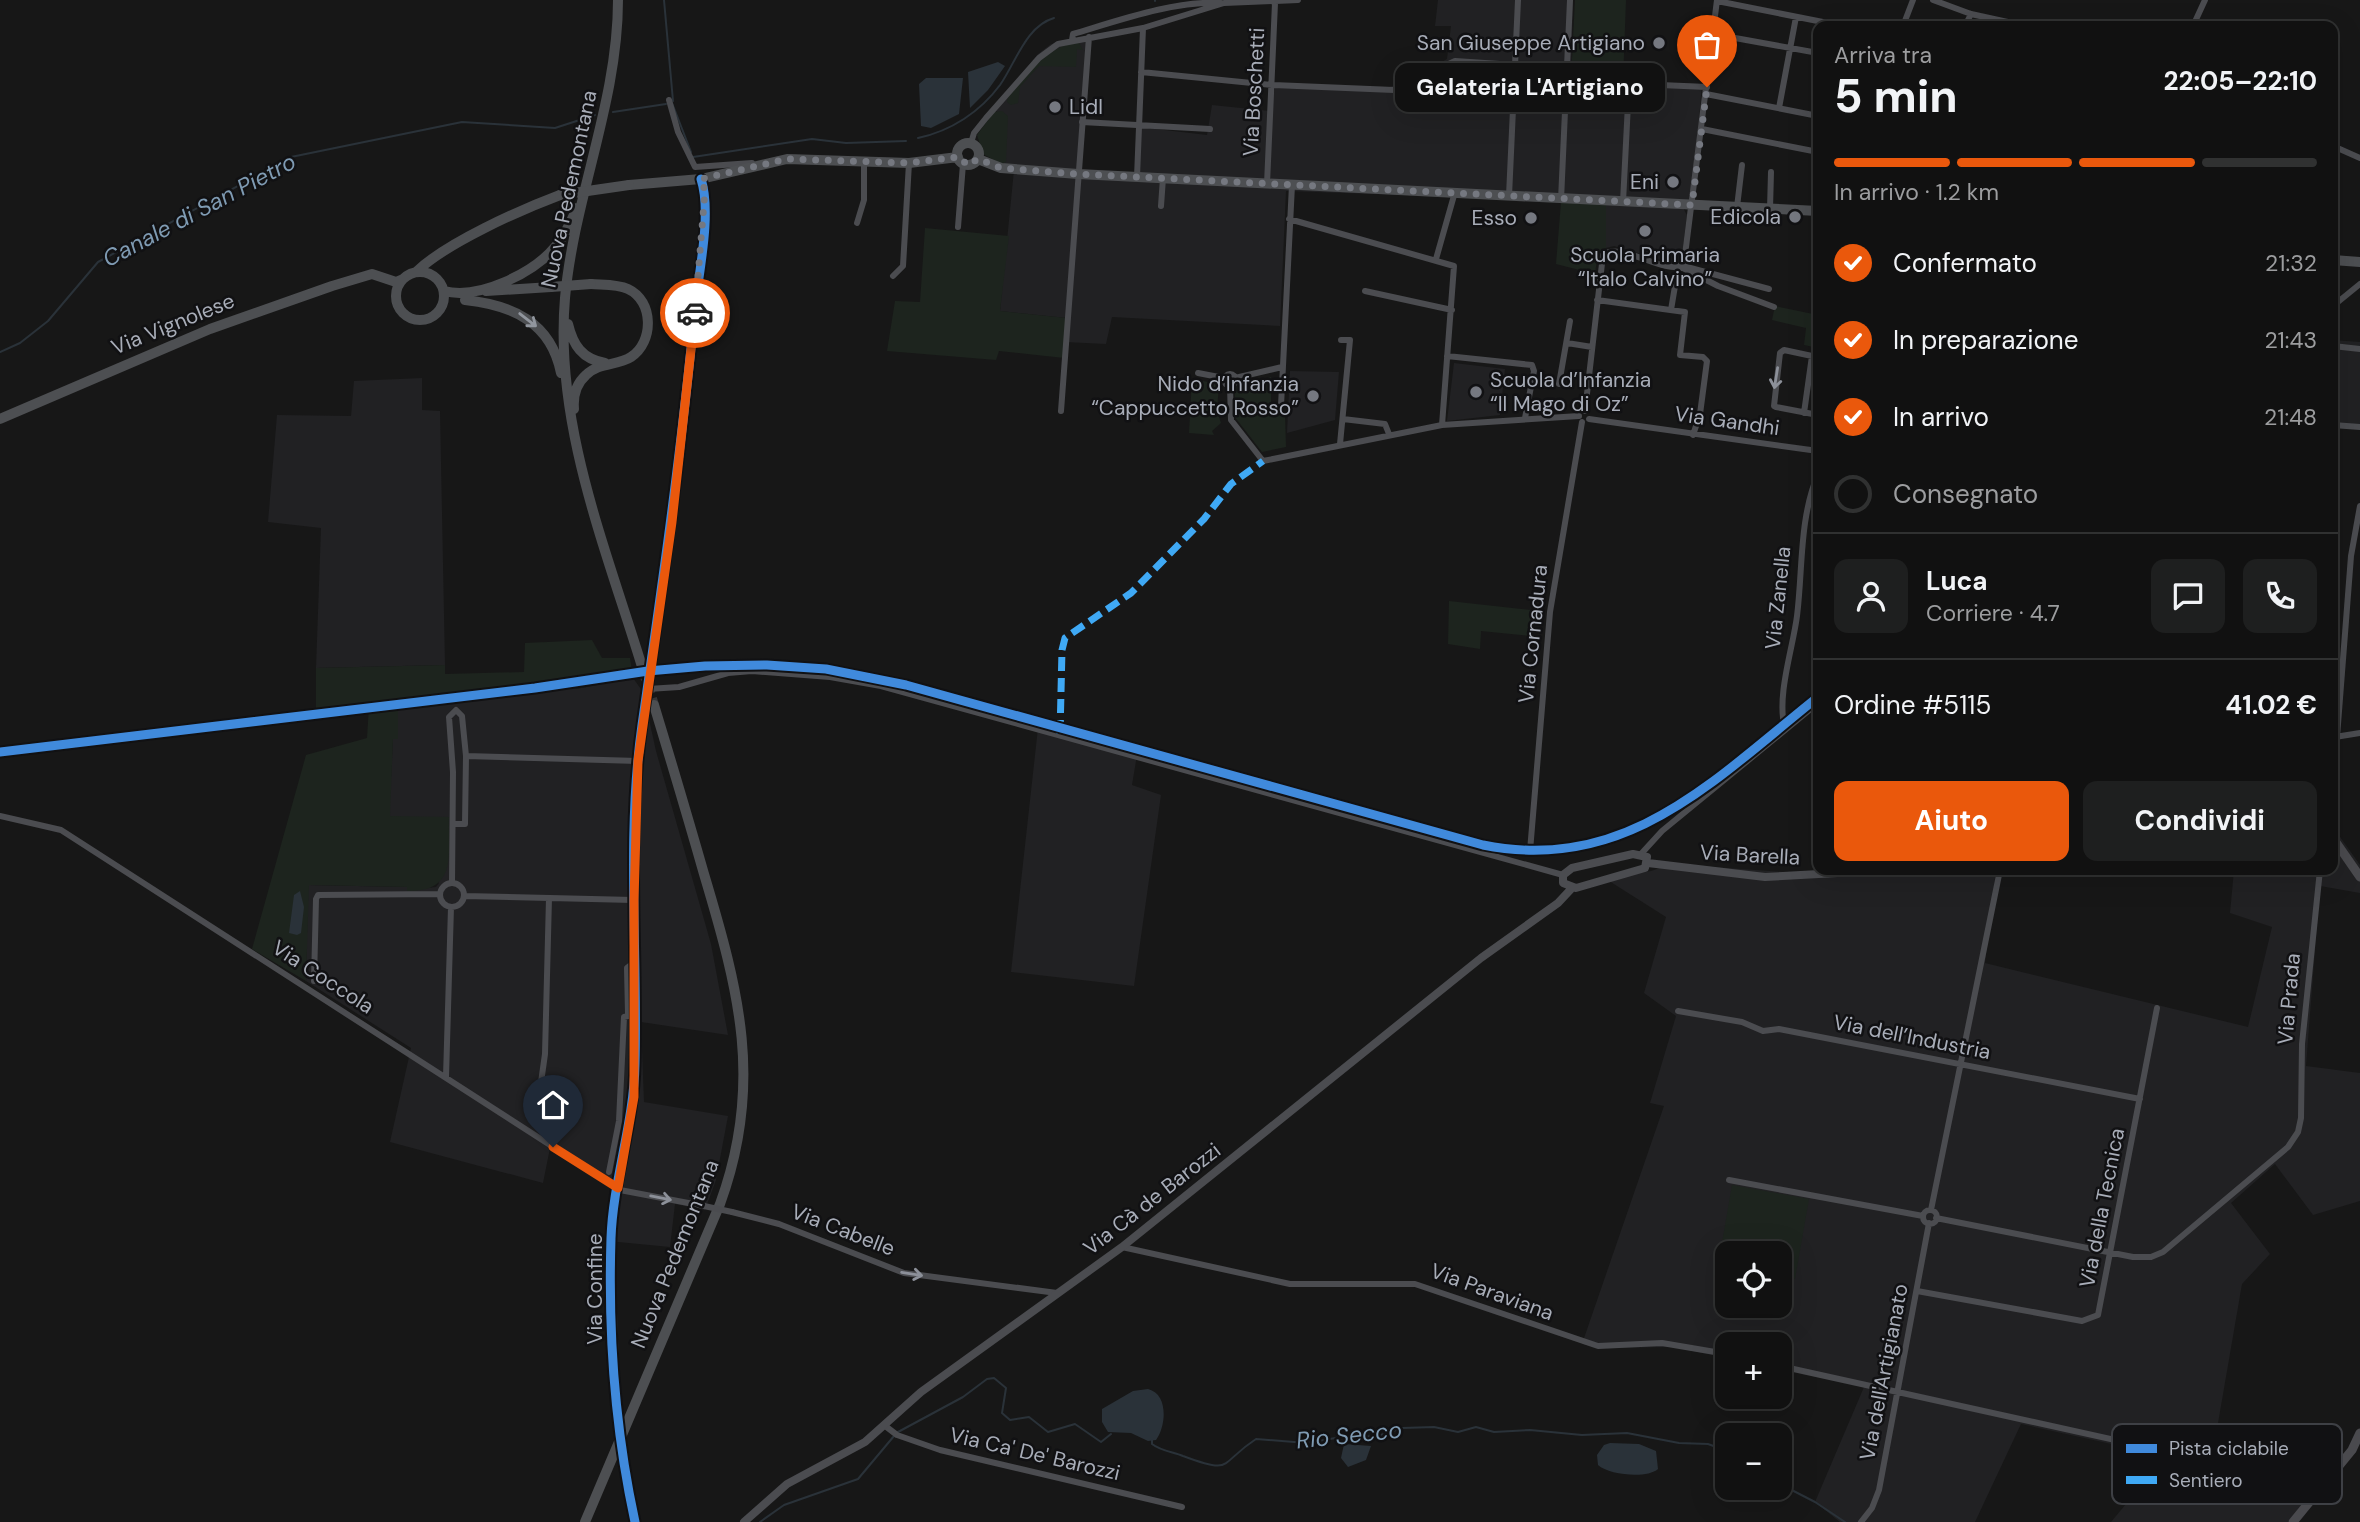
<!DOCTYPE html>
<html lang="it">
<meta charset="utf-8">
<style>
body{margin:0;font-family:"DM Sans",sans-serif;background:#1e1f1f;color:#f1f3f6;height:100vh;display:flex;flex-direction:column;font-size:26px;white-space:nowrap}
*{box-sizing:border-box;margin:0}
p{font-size:23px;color:#9c9d9f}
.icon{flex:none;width:38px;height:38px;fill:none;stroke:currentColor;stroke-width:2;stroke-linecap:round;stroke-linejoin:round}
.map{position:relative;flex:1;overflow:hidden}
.sheet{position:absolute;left:1813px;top:21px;width:525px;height:854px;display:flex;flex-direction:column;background:#111;border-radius:14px;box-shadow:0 7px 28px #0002,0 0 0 2px #303131}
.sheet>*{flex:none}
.controls{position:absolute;left:1715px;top:1241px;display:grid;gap:14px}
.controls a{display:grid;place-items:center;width:77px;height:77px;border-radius:14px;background:#111;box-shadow:0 7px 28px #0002,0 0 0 2px #303131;font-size:35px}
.pin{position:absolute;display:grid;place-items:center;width:60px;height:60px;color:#fff;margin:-72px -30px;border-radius:50% 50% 50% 0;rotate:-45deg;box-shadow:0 0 7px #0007}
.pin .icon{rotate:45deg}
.courier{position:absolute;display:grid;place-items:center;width:70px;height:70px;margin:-35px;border:5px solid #ea580c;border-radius:50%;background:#fff;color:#222;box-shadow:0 2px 9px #0007}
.bubble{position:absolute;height:49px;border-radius:14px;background:#111;box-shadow:0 7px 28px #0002,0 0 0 2px #303131;font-size:23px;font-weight:700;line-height:49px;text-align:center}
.headline em{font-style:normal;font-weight:700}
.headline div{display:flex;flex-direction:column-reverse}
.headline{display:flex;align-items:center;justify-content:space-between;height:119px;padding:0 21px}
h1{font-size:46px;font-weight:700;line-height:52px}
.bar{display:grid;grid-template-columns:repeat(4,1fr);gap:10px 7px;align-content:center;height:84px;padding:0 21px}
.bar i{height:9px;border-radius:5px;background:#303131}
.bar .active{background:#ea580c}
.bar p{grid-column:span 4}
.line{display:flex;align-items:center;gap:18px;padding:0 21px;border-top:2px solid #303131}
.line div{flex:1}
.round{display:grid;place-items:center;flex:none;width:74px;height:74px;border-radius:14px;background:#1e1f1f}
ol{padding:0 21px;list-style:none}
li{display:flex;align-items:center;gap:21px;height:77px}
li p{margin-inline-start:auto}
li .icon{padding:7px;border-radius:50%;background:#ea580c;color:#fff;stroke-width:4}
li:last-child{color:#9c9d9f}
li i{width:38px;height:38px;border:4px solid #303131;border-radius:50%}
.action{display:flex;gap:14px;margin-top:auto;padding:14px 21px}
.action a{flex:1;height:80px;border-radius:14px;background:#ea580c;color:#fff;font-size:28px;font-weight:700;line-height:80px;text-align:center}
.action a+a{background:#1e1f1f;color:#f1f3f6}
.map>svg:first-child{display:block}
.built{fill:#212123;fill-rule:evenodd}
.green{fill:#1d241e}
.water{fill:#2a3239}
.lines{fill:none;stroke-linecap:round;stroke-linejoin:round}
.stream{stroke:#2a3239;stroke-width:2}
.primary-tunnel{stroke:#343537;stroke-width:10;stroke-dasharray:10 5;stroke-linecap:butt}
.minor{stroke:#4b4c50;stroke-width:6}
.tertiary{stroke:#4b4c50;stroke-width:8}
.secondary{stroke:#4a4a4e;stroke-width:9}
.primary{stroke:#4d4f52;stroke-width:10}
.minor-bridge{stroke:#4b4c50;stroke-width:6}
.primary-bridge{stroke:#4d4f52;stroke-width:10}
.quiet{stroke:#3fa9f5;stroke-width:7;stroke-dasharray:14 7;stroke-linecap:butt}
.cycleway-casing{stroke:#111113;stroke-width:13}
.cycleway{stroke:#408adc;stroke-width:9}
.oneway{stroke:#91969e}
.oneway2{stroke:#8c9099}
.done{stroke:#757880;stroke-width:7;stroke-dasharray:0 12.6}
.route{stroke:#ea580c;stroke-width:9}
.poi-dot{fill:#757880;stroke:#111113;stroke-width:2.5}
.labels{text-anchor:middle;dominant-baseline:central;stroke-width:5;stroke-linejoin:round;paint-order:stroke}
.poi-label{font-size:21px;fill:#a8adb8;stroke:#111113;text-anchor:end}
.street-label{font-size:21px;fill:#a8adb8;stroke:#111113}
.water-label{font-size:23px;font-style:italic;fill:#7f9bb3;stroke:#111113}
.key{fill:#111113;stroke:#3e4045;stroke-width:2}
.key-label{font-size:19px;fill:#a8adb8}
</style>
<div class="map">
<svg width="2360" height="1522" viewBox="0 0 2360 1522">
<rect width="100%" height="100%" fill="#171717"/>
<!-- built -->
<path class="built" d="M1438 0H1573L1571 79 1702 84 1692 205 1286 191 1280 326 1112 317 1106 344 1065 342 1066 318 1000 311 1014 170 1001 168 1004 119 996 111 1017 79 1038 54 1051 44 1087 36 1077 173 1135 176 1139 127 1207 135 1212 105 1270 111 1275 88 1384 89 1409 80 1447 59 1451 26H1435Z
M1606 204 1683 208 1687 215 1681 263 1677 265 1614 246 1606 248Z
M2333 340 2360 342V426L2333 424Z
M1454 363 1505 369 1500 415 1447 421Z
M1290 371 1339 372 1335 420 1287 433Z
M422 378V410L440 411 445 665 316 668 321 528 268 522 277 415 351 416 354 381Z
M633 678 643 692 656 751 711 944 728 1035 641 1022 644 1102 728 1116 716 1180 705 1210 675 1204 670 1247 608 1241 618 1187 550 1148 543 1183 390 1142 411 1048 306 981 308 885 408 887 407 890 436 887 439 883 389 817 393 739H398V708L575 685 576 689Z
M1038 728 1137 755 1132 785 1161 795 1134 986 1011 972Z
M2333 827 2360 865V893L2320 886 2306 1066 2360 1073V1201L2313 1215 2275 1164 2231 1203 2270 1254 2242 1284 2212 1458 2322 1480 2288 1522H2111L2166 1456 2021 1424 1975 1522H1840L1815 1502 1864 1387 1780 1368V1344H1727V1358L1673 1347 1599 1348 1582 1344 1664 1106 1650 1103 1676 1016 1644 993 1666 917 1606 879 1651 871 1671 864 1798 873 1996 870 1985 963 2248 1027 2272 927 2230 913 2234 870H2333ZM1727 1253H1780V1306H1727Z"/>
<!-- green -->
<path class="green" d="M1575 0H1626L1623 81 1571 77Z
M1078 41 1083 50 1077 49 1076 67 1039 66 1020 87 1018 103 1011 105 1007 102 1008 96C1029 71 1045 49 1078 41Z
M1002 111 1008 116 1006 162 1001 164 983 154 977 135 994 112Z
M1561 202 1606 204V248L1598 252 1595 274 1556 264Z
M925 228 1009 236 1000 311 1067 318 1064 358 999 351 996 360 887 351 895 301 920 302Z
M1775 306 1818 315V348L1804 345 1806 328 1772 320Z
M1271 377V413L1285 414 1286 447 1262 452 1234 416 1235 387Z
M1192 379 1219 384 1217 411 1221 423 1212 431 1214 435 1189 433Z
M1449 601 1531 610V636L1481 631 1480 649 1448 644Z
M592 640 602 658H630L633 678 575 689V685L398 708V739H393L390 816 449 817C448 855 458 892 407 891V887L309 885 306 981 252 949 306 755 367 738 369 706 316 711V668L445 665V674L524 672 525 643Z
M1732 1185 1809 1199 1795 1279 1780 1276V1253H1727V1261L1719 1260Z"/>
<!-- water -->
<path class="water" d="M998 62 1005 66 988 90 970 108 968 72Z
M926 78H963L959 114 931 128 921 126 919 84Z
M300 891 304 907 301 933 297 935 289 933 294 895Z
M1148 1389C1169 1394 1166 1427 1156 1440L1148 1441 1131 1433 1108 1432 1102 1422V1409L1133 1391Z
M1610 1443 1639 1444 1656 1451 1658 1469C1647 1479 1609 1475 1598 1465L1597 1455 1604 1445Z
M1344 1444 1371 1446 1366 1460 1348 1467 1341 1458Z"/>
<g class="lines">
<!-- stream -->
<path class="stream" d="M664 0 673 101
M1155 0V1
M672 103 691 152
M613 112 666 104
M918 138C951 131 980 112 1000 85 1016 62 1026 26 1054 18
M693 157 812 139 846 143 906 141
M0 352 20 343 48 321 98 262 291 157 462 122 555 128 595 115
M898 1432 963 1397 987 1379 994 1378 1006 1388 1002 1413 1010 1420 1029 1417 1048 1432 1075 1424 1101 1442 1111 1434
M1152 1440V1444C1161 1451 1173 1452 1183 1456 1234 1475 1218 1464 1256 1439L1306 1443 1353 1435 1375 1437 1402 1428 1434 1427 1458 1432 1476 1427 1494 1432 1530 1430 1582 1435 1627 1433 1679 1443 1708 1444 1727 1451
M1780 1484 1815 1502 1845 1522
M760 1522 784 1505 858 1479 894 1436"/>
<!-- primary-tunnel -->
<path class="primary-tunnel" d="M643 670 654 705"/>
<!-- minor -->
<path class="minor" d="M1933 0 1971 14 2026 26
M1717 1 1843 26
M1903 26 1913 0
M1965 26 1971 14
M2193 26 2205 0
M1713 34 1818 53
M1072 40 1073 34C1117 21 1176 0 1221 3
M1141 72 1273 85 1394 90 1455 61 1515 65
M1567 81 1707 87
M1706 94 1818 116
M669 100 678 132 695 167 752 163
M1779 108 1796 17
M1082 122 1210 129
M1702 129 1818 152
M971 143 974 133 986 118 1039 58 1058 44 1143 28 1224 3 1298 0
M2333 146 2360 158
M1137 177 1143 28
M1267 184 1275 3
M1509 196 1518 0
M1561 200 1570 0
M1623 202 1629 84
M1161 206 1163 178
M1737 207 1742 165
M1770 209 1771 172
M1289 219 1454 266 1442 425
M857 223 864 200V162
M958 227 963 164
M1436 259 1455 192
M1683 266 1769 289
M1681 267 1718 286 1774 307
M893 276 903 266 909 163
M1365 291 1452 310
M1597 300 1685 312 1680 355 1703 357 1707 361 1700 414 1693 435
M2333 306 2360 284
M1814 307 1818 292
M1671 310 1678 268
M1567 343 1592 347
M2333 346 2360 349
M1447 356 1532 365 1534 371 1525 418
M1198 373 1224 378
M1224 380a6 6 0 1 1 12 0a6 6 0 1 1-12 0Z
M1235 378 1282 367
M1559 384 1570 321
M1230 386 1231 420 1263 461 1442 425 1579 416
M1281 406 1292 185
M1061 411 1089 37
M1585 411 1603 255C1621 240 1670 279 1684 263L1717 0
M1804 413 1812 356 1784 350 1780 353 1774 406 1776 407 1818 415
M1343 419 1385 424 1389 434
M1589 419 1818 451
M2333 425 2360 427
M1340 444 1350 340H1341
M648 689 679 687 728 673 752 671 830 677 881 686 1563 875
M1785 728C1776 697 1793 648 1797 616 1803 568 1799 519 1818 474
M2335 737 2360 733
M2337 737 2351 556 2360 506
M466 756 638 761
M0 816 61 830 620 1190 704 1206
M1530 851 1550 612 1582 422
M1641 854 1662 831 1818 703
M440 895a12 12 0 1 1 24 0a12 12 0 1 1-24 0Z
M452 883 453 772 449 717 456 710 462 716 466 756 465 824H453
M464 896 633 900
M314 981 316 899 318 895 439 894
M1678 1011 1742 1022 1763 1031 1779 1029 2140 1099
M628 1014 627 968 635 962
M446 1077 451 907
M536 1118 545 1054 549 898
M609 1172 619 1121 624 1017 635 1014
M1729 1180 1923 1216
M1931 1210 2000 870
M1923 1217a7 7 0 1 1 14 0a7 7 0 1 1-14 0Z
M732 1212 779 1224 904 1273 1057 1293
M1936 1218 2133 1257H2151L2163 1252 2288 1147 2298 1132 2301 1118 2302 1044 2320 870
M1122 1247 1290 1284H1415L1598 1346 1662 1343 1727 1354
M1917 1291 2082 1321 2098 1315 2157 1008
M1780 1366 2296 1480 2318 1493
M618 1415 611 1237 634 1097 637 780 672 522 692 340 703 226 705 191 701 179
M884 1425 897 1435 940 1450 1182 1507
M625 1468 635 1522
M1861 1522 1872 1508 1879 1490 1929 1223"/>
<!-- tertiary -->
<path class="tertiary" d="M1633 854 1647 857 1645 868 1576 888 1563 883V875L1572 868Z
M1648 863 1765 877 1892 870
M744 1522 787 1484 865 1442 921 1392 1122 1247 1481 958 1558 903 1572 888"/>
<!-- secondary -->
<path class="secondary" d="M2333 838 2360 877
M2293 1522 2352 1450 2360 1433"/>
<!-- primary -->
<path class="primary" d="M618 0C618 102 574 197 565 298 554 425 607 551 643 670
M957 154a11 11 0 1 1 22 0a11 11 0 1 1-22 0Z
M978 159 1001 168 1078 174 1818 211
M629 185 701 179 787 159 909 163 958 157
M2333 260 2360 262
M396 296a24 24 0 1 1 48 0a24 24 0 1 1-48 0Z
M416 272C446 243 520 210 560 195
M444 291C479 300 534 273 556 246 565 235 571 222 577 208
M486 291 551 287
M465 300C512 305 551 322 561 373
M568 324C573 345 582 359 605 363
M574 409C573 397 576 384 586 375 599 362 617 366 631 357 654 342 654 301 628 289 617 284 603 285 591 284
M0 419 210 329 332 286 372 274 396 282 403 279
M585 1522 720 1204C764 1084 739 991 704 874 688 818 671 761 654 705"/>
<!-- minor-bridge -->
<path class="minor-bridge" d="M704 1206 732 1212
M618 1415 625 1468"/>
<!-- primary-bridge -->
<path class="primary-bridge" d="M560 195 629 185
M551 287 591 284"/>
<!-- quiet -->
<path class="quiet" d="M1060 734 1062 650 1065 638 1131 593 1204 519 1231 484 1263 461"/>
<defs>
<path id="cycleway" d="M0 752 535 688 648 671 705 666 767 665 826 669 906 685 1483 845C1627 874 1715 779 1818 697
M635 1522C615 1430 608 1333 611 1238 613 1180 634 1123 635 1064 638 951 626 837 642 725 662 586 682 447 695 307 699 271 712 213 701 179"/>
</defs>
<!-- cycleway casing -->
<use href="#cycleway" class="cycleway-casing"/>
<!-- cycleway -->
<use href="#cycleway" class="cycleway"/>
</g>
<!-- one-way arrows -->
<defs><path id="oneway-shaft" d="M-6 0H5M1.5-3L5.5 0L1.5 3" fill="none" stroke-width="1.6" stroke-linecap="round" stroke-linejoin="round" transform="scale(1.75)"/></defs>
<use class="oneway" href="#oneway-shaft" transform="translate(528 320) rotate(38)"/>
<g class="oneway2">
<use href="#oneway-shaft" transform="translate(1776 378) rotate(99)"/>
<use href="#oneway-shaft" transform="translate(661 1198) rotate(11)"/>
<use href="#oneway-shaft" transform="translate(912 1274) rotate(9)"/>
</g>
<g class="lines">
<!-- done -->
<path class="done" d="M695 313 705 191 701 179 787 159 909 163 958 157 968 165 978 159 1001 168 1078 174 1692 205 1707 87"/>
<!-- route -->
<path class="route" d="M553 1147 618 1188 634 1097V900L638 761 672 522 695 313"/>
</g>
<!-- markers -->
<g class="poi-dot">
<circle cx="1659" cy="43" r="7"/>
<circle cx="1055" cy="107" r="7"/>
<circle cx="1673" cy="182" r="7"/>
<circle cx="1795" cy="217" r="7"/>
<circle cx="1531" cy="218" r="7"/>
<circle cx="1645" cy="231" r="7"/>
<circle cx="1476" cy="392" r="7"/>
<circle cx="1313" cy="396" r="7"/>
</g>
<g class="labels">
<!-- poi labels -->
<g class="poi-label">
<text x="1645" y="43">San Giuseppe Artigiano</text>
<text x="1069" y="107" text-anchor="start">Lidl</text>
<text x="1659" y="182">Eni</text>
<text x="1781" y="217">Edicola</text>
<text x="1517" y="218">Esso</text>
<text x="1645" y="255" text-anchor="middle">Scuola Primaria<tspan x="1645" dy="24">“Italo Calvino”</tspan></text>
<text x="1490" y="380" text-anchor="start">Scuola d’Infanzia<tspan x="1490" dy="24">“Il Mago di Oz”</tspan></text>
<text x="1299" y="384">Nido d’Infanzia<tspan x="1299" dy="24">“Cappuccetto Rosso”</tspan></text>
</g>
<!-- street labels -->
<g class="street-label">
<text transform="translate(1254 92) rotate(-87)">Via Boschetti</text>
<text transform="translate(569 189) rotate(-78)">Nuova Pedemontana</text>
<text transform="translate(173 324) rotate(-22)">Via Vignolese</text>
<text transform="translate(1727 421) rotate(8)">Via Gandhi</text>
<text transform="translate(1778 598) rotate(-84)">Via Zanella</text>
<text transform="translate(1533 634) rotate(-84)">Via Cornadura</text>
<text transform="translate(1750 855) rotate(3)">Via Barella</text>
<text transform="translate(323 977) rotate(33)">Via Coccola</text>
<text transform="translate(2289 999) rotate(-85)">Via Prada</text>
<text transform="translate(1912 1037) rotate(11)">Via dell’Industria</text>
<text transform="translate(1152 1199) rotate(-38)">Via Cà de Barozzi</text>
<text transform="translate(2102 1208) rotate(-79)">Via della Tecnica</text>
<text transform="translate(843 1230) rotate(21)">Via Cabelle</text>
<text transform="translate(675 1254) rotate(-68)">Nuova Pedemontana</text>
<text transform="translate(595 1289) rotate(-90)">Via Confine</text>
<text transform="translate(1492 1292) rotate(20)">Via Paraviana</text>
<text transform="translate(1884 1372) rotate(-79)">Via dell'Artigianato</text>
<text transform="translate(1035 1454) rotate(13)">Via Ca' De' Barozzi</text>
</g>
<!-- water labels -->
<g class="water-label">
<text transform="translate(199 210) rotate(-28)">Canale di San Pietro</text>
<text transform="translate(1349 1435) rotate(-6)">Rio Secco</text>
</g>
</g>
<!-- legend -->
<rect x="2112" y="1424" width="230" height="80" rx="10" class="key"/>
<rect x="2126" y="1444" width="31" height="9" fill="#408adc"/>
<rect x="2126" y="1476" width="31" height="8" fill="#3fa9f5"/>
<g class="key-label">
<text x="2169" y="1455">Pista ciclabile</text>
<text x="2169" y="1487">Sentiero</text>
</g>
</svg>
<div class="controls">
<a><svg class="icon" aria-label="locate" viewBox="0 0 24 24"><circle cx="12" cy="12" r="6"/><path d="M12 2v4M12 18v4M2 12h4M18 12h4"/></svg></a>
<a>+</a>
<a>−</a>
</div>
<div class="pin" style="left:1707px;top:87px;background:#ea580c"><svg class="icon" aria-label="bag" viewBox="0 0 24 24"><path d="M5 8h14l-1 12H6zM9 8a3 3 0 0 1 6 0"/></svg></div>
<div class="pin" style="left:553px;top:1147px;background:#1f2937"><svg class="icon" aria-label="home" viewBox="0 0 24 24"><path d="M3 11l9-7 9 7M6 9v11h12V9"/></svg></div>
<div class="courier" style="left:695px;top:313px"><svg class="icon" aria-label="car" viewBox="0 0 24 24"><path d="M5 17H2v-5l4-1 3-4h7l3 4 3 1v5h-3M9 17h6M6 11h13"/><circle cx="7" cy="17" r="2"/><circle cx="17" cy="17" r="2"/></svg></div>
<div class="bubble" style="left:1395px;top:63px;width:270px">Gelateria L'Artigiano</div>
<section class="sheet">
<div class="headline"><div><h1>5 min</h1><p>Arriva tra</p></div><em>22:05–22:10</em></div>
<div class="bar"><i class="active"></i><i class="active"></i><i class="active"></i><i></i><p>In arrivo · 1.2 km</p></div>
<ol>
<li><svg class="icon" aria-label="check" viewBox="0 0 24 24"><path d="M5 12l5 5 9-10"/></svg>Confermato<p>21:32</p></li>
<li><svg class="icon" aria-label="check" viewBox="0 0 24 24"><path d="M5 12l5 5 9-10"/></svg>In preparazione<p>21:43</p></li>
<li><svg class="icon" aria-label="check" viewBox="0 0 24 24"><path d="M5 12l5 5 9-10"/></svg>In arrivo<p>21:48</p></li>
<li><i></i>Consegnato</li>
</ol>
<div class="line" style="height:126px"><a class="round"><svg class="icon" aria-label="person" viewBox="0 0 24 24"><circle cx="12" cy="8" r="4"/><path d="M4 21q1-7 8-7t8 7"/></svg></a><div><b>Luca</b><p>Corriere · 4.7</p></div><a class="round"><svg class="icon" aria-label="chat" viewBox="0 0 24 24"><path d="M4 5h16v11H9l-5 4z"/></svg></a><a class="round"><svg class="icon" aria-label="phone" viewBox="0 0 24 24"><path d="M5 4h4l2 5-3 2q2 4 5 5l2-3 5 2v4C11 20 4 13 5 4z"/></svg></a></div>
<div class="line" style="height:91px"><div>Ordine #5115</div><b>41.02 €</b></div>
<div class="action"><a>Aiuto</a><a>Condividi</a></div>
</section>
</div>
